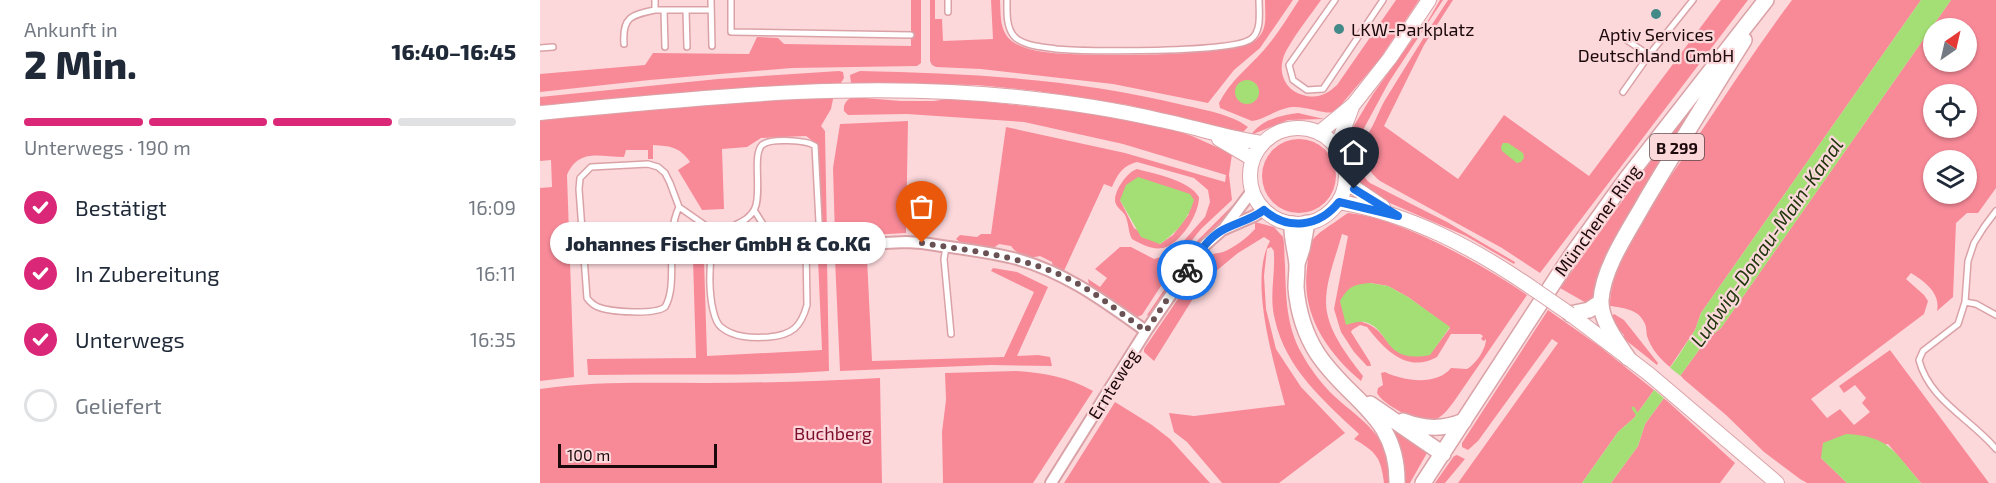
<!DOCTYPE html>
<html lang="de">
<meta charset="utf-8">
<style>
body{margin:0;font-family:"Exo 2",sans-serif;background:#f2f2f3;color:#1f2937;height:100vh;display:flex;flex-direction:column;font-size:22px;white-space:nowrap}
*{box-sizing:border-box;margin:0}
p{font-size:20px;color:#747a83}
.icon{flex:none;width:33px;height:33px;fill:none;stroke:currentColor;stroke-width:2;stroke-linecap:round;stroke-linejoin:round}
.map{position:relative;flex:1;overflow:hidden}
.sheet{display:flex;flex-direction:column;background:#fff;width:540px}
.sheet>*{flex:none}
.needle{width:39px;rotate:34deg}
.tools{position:absolute;left:1383px;top:18px;display:grid;gap:12px}
.tools a{display:grid;place-items:center;width:54px;height:54px;border-radius:50%;background:#fff;box-shadow:0 2px 4px #0004;font-size:30px}
.scale{position:absolute;left:18px;bottom:15px;width:159px;box-sizing:border-box;padding-left:6px;border:3px solid #1c090b;border-top:0;font-size:16px;line-height:21px;white-space:nowrap;color:#1c090b;-webkit-text-stroke:4px #fcd8db;paint-order:stroke}
.pin{position:absolute;display:grid;place-items:center;width:51px;height:51px;color:#fff;margin:-62px -26px;border-radius:50% 50% 50% 0;rotate:-45deg;box-shadow:0 0 6px #0007}
.pin .icon{rotate:45deg}
.courier{position:absolute;display:grid;place-items:center;width:60px;height:60px;margin:-30px;border:4px solid #1a73e8;border-radius:50%;background:#fff;color:#222;box-shadow:0 2px 8px #0007}
.bubble{position:absolute;height:42px;border-radius:21px;background:#fff;box-shadow:0 2px 4px #0004;font-size:20px;font-weight:800;line-height:42px;text-align:center}
.head em{font-style:normal;font-weight:800}
.head div{display:flex;flex-direction:column-reverse}
.head{display:flex;align-items:center;justify-content:space-between;height:102px;padding:0 24px}
h1{font-size:39px;font-weight:800;line-height:45px}
.bar{display:grid;grid-template-columns:repeat(4,1fr);gap:9px 6px;align-content:center;height:72px;padding:0 24px}
.bar i{height:8px;border-radius:4px;background:#e0e1e3}
.bar .selected{background:#db2777}
.bar p{grid-column:span 4}
ol{padding:0 24px;list-style:none}
li{display:flex;align-items:center;gap:18px;height:66px}
li p{margin-inline-start:auto}
li .icon{padding:6px;border-radius:50%;background:#db2777;color:#fff;stroke-width:4}
li:last-child{color:#747a83}
li i{width:33px;height:33px;border:3px solid #e0e1e3;border-radius:50%}
main{display:flex;flex:1;min-height:0}
.map>svg:first-child{display:block}
.green{fill:#f88a98;fill-rule:evenodd}
.water{fill:#a4df75}
.pier{fill:#fcd8db}
.lines{fill:none;stroke-linecap:round;stroke-linejoin:round}
.stream{stroke:#a4df75;stroke-width:3}
.service-casing{stroke:#daa2a7;stroke-width:8}
.minor-casing{stroke:#daa2a7;stroke-width:14}
.secondary-casing{stroke:#daa2a7;stroke-width:16}
.primary-casing{stroke:#daa2a7;stroke-width:18}
.service{stroke:#fff;stroke-width:5}
.minor{stroke:#fff;stroke-width:10}
.secondary{stroke:#fff;stroke-width:14}
.primary{stroke:#fff;stroke-width:15}
.secondary-bridge-casing{stroke:#daa2a7;stroke-width:16;stroke-linecap:butt}
.secondary-bridge{stroke:#fff;stroke-width:14}
.done{stroke:#6a5154;stroke-width:6;stroke-dasharray:0 10.8}
.route{stroke:#1a73e8;stroke-width:8}
.poi-dot{fill:#428987;stroke:#fcd8db;stroke-width:2}
.labels{text-anchor:middle;dominant-baseline:central;stroke-width:4.5;stroke-linejoin:round;paint-order:stroke}
.shield{fill:#fcd8db;stroke:#5f4749;stroke-width:1.5}
.shield-label{font-size:16px;font-weight:bold;fill:#1c090b}
.poi-label{font-size:18px;fill:#1c090b;stroke:#fcd8db;text-anchor:start}
.street-label{font-size:18px;fill:#1c090b;stroke:#fcd8db}
.park-label{font-size:18px;fill:#7d0c2d;stroke:#fcd8db}
.water-label{font-size:20px;font-style:italic;fill:#21370d;stroke:#fcd8db}
</style>
<main>
<section class="sheet">
<div class="head"><div><h1>2 Min.</h1><p>Ankunft in</p></div><em>16:40–16:45</em></div>
<div class="bar"><i class="selected"></i><i class="selected"></i><i class="selected"></i><i></i><p>Unterwegs · 190 m</p></div>
<ol>
<li><svg class="icon" aria-label="check" viewBox="0 0 24 24"><path d="M5 12l5 5 9-10"/></svg>Bestätigt<p>16:09</p></li>
<li><svg class="icon" aria-label="check" viewBox="0 0 24 24"><path d="M5 12l5 5 9-10"/></svg>In Zubereitung<p>16:11</p></li>
<li><svg class="icon" aria-label="check" viewBox="0 0 24 24"><path d="M5 12l5 5 9-10"/></svg>Unterwegs<p>16:35</p></li>
<li><i></i>Geliefert</li>
</ol>
</section>
<div class="map">
<svg width="1456" height="483" viewBox="0 0 1456 483">
<rect width="100%" height="100%" fill="#fcd8db"/>
<!-- green -->
<path class="green" d="M371 0H381V63L377 66 252 68 110 80 0 92V74L105 65 113 53 209 54 217 37 238 38 244 44 371 46Z
M390 0H395V19H402L403 41 453 39 451 0H460C461 15 459 32 473 42 484 49 500 52 513 53 546 56 697 58 717 39 728 29 725 14 725 0H753L720 48 694 70 668 103 573 84 441 69 396 67 392 65 390 61Z
M759 0H781C772 13 746 46 743 59 738 75 747 91 763 95 777 99 786 95 797 85L856 0H879L839 60 795 112C786 115 766 106 753 107 738 108 726 119 712 121L680 108 679 103C690 81 708 68 724 50 737 35 748 17 759 0Z
M900 0H903L849 82 823 130 819 135 815 134 812 129 833 94 882 26H885Z
M908 0H913L884 45 844 126 918 179 964 115 1049 176 1181 0H1208L1000 273 962 248 840 181C828 172 821 157 822 141 833 130 837 114 845 100 866 66 886 33 908 0Z
M1252 0H1381L1161 313 1155 330 1130 367C1121 360 1111 349 1107 336 1106 331 1107 327 1104 322 1098 309 1083 308 1070 306 1069 256 1130 179 1158 136 1189 90 1219 44 1252 0Z
M1411 0H1456V188L1438 213H1427L1416 223 1413 297 1397 311C1401 293 1384 281 1371 273L1366 279 1384 295 1388 301 1384 314 1271 399 1287 418 1300 409 1314 425 1330 412 1322 403 1326 398 1315 385 1304 393 1299 386 1350 350 1449 483H1381L1348 444 1281 458 1307 483H1267L1260 479 1224 452 1186 415 1140 376 1167 339 1181 328ZM1394 28H1426V62H1394ZM1394 94H1426V128H1394ZM1394 160H1426V194H1394Z
M299 71 303 72 304 78 301 83 296 84 0 107V97L178 79Z
M320 71C428 73 538 79 643 105 664 110 691 114 708 127L702 133 588 105 497 91 437 85 311 83 310 75Z
M291 97 293 99 291 109 281 126 285 131 287 239 223 241 205 229 211 225H218V232L281 229 278 145 266 136 221 138 207 147 182 149 184 209 162 210 138 170 150 162C140 147 130 146 113 145V159H108V150H86L84 157C59 157 39 148 27 175L34 377 0 381V188L12 187 11 160 0 161V119L185 103Z
M313 97 361 101H394L413 98 540 112 628 128 652 136 692 154 689 175 692 200 661 229 645 249 602 315 597 317 549 285 548 279 560 287 567 278 555 269 580 247H591L614 259 632 254 665 217 670 202 668 190 654 178 597 162C582 166 578 174 572 187L564 184 523 273 513 268 512 262 500 256C490 259 477 255 471 246L459 244 452 249 421 243 416 239 420 235 437 237 441 234H451L466 127 585 153 685 182 686 175 583 144 484 122 367 114 308 115 304 111C303 104 307 99 313 97Z
M1148 109 1152 111 1056 292 1048 304 1020 288Z
M758 113 784 119 748 120 711 135C721 120 741 115 758 113Z
M368 121 366 233 295 237 293 168 300 124Z
M808 138C821 150 816 171 830 183L907 222 975 262 974 264 926 236 836 197 819 185Z
M722 176a37 37 0 1 1 74 0a37 37 0 1 1-74 0Z
M597 169C615 174 649 180 659 197 659 215 640 244 623 248 611 250 601 244 592 239 588 232 589 223 585 215 582 210 575 207 575 200 575 190 587 172 597 169ZM580 200 649 214 633 235 620 244 594 228Z
M692 206H696L661 242 616 308 609 316 607 315 658 240Z
M808 213C859 217 945 266 987 295L915 400C909 408 901 420 890 421 877 422 843 405 837 393L838 388 843 385 841 373 845 372C863 381 897 386 911 368L927 369C936 364 946 349 946 339L944 341 941 339 943 336 940 334H911L897 357C867 374 844 349 827 327L820 325 812 330 811 332 830 362 831 366H827L814 352 801 332 794 309 808 236 802 234C796 256 786 280 786 302 786 329 807 355 823 376L821 381C787 352 761 315 767 268 770 243 767 241 789 226 796 222 801 217 808 213ZM830 283 848 286 868 297 910 328 890 354C843 364 853 330 822 322Z
M715 222 734 227 743 237C745 246 744 255 745 265 746 296 746 326 762 354 769 367 779 380 789 391 818 420 854 434 849 483H844C841 457 836 452 814 439L819 434C784 401 746 369 735 320 729 298 735 277 734 255 734 250 734 251 731 247L727 249 724 276 726 309 736 349 761 387 805 433 739 483H682L647 442 634 432 629 413 654 416 745 405C734 362 708 281 730 241L724 237 698 253 664 281 614 361 604 352V349L665 259C671 253 675 254 683 252 694 248 708 237 715 229Z
M327 258 332 361 464 357 494 292 451 271 453 268 477 272 508 287 477 356 498 355 510 357 512 366 451 365 300 371 295 259Z
M278 259H287L289 371C209 377 128 373 48 375L47 359 156 358 153 260H164L167 356 282 350Z
M1008 310 1059 346 1114 390 1094 418 1078 432 1042 483H918L1018 343 1012 339 938 441 928 450 922 447V443Z
M1074 314 1084 320 1118 363 1117 365 1083 338 1084 335 1076 327 1072 316Z
M476 371C505 373 528 377 553 391L493 483H403L402 432 406 400 405 373Z
M340 378 342 483H0V389C54 381 111 383 165 383 224 383 282 381 340 378Z
M1124 398 1195 463 1180 483H1071L1098 446 1105 424Z
M575 402 612 425 630 439 670 483H524Z
M850 426 887 453 870 483H863L849 429Z
M917 455 925 459 905 483H895L914 456Z"/>
<!-- water -->
<path class="water" d="M1381 0H1411L1181 328 1167 339 1105 424 1098 446 1071 483H1042L1078 432 1094 418 1137 358 1155 330 1161 313Z
M695 92a12 12 0 1 1 24 0a12 12 0 1 1-24 0Z
M963 143H968L983 153 984 158 981 162 977 163 962 151 961 147Z
M598 177 650 194 654 200C648 220 636 233 620 244L601 237 580 200 586 185Z
M830 283 848 286 868 297 910 327 890 355C842 364 852 330 825 322 819 321 812 323 806 325L800 301C809 286 813 285 830 283Z
M1306 434C1350 436 1354 452 1381 483H1307L1281 458 1283 443Z"/>
<!-- pier -->
<path class="pier" d="M1128 366 1143 378 1126 400 1112 388Z"/>
<g class="lines">
<!-- stream -->
<path class="stream" d="M1093 408 1099 417"/>
<defs>
<path id="service" d="M115 0V10H171
M171 0 172 46
M191 0V32L371 35
M408 0V12
M467 0C467 12 466 25 473 35 481 46 504 47 516 49 544 52 693 53 711 39 722 31 719 12 719 0
M795 0 749 65 753 80 767 90 783 89 843 0
M124 10 125 47
M146 10 147 47
M1085 39 1109 55 1153 0
M84 44C82 17 91 15 115 10
M0 48 13 47
M1083 92 1109 55
M139 207C124 238 139 284 125 307 115 315 70 312 58 307 53 305 50 302 47 298L39 189 40 178 51 167 108 164 118 167 125 173 130 183 139 207 179 235
M214 210 226 229 276 228 279 222 275 146C267 140 230 138 222 145 212 155 222 192 215 208 208 224 190 224 179 235 166 247 167 316 181 327 194 338 213 338 229 337 252 335 261 327 267 305L266 247
M1456 211 1444 227 1434 243 1428 261 1425 302 1418 324 1383 351 1379 360C1389 400 1431 419 1456 449
M406 247 404 259 411 334
M1425 302 1436 304 1456 315"/>
<path id="minor" d="M685 227 712 191
M179 235 215 249 366 242 382 243C413 248 446 251 477 259 527 273 565 302 606 331
M511 483 606 331 665 245 682 230 714 216 724 210"/>
<path id="secondary" d="M0 113C158 98 318 80 477 97 525 102 573 109 620 120 655 127 688 138 722 143
M710 176a48 48 0 1 1 96 0a48 48 0 1 1-96 0Z
M779 133 813 105 850 58 889 0
M679 139 713 159
M797 147 812 107
M806 182 843 207
M799 202C871 214 936 249 995 290
M1030 314 1109 374 1237 483"/>
<path id="primary" d="M752 224C751 238 756 251 757 265 757 273 756 280 756 288 758 311 765 334 777 353 809 402 858 415 857 483
M757 264 762 249 767 223
M1030 314 1049 310 1061 302
M1088 358C1077 342 1060 320 1061 300 1063 267 1090 229 1106 200 1138 146 1171 93 1204 40
M830 404 903 454
M863 421C884 429 903 430 924 421
M883 483 1031 256 1087 178 1226 0"/>
</defs>
<!-- service casing -->
<use href="#service" class="service-casing"/>
<!-- minor casing -->
<use href="#minor" class="minor-casing"/>
<!-- secondary casing -->
<use href="#secondary" class="secondary-casing"/>
<!-- primary casing -->
<use href="#primary" class="primary-casing"/>
<!-- service -->
<use href="#service" class="service"/>
<!-- minor -->
<use href="#minor" class="minor"/>
<!-- secondary -->
<use href="#secondary" class="secondary"/>
<!-- primary -->
<use href="#primary" class="primary"/>
<defs>
<path id="secondary-bridge" d="M995 290 1030 314"/>
</defs>
<!-- secondary-bridge casing -->
<use href="#secondary-bridge" class="secondary-bridge-casing"/>
<!-- secondary-bridge -->
<use href="#secondary-bridge" class="secondary-bridge"/>
</g>
<g class="lines">
<!-- done -->
<path class="done" d="M382 243C432 251 483 256 529 279 557 293 580 313 606 331L647 270"/>
<!-- route -->
<path class="route" d="M647 270C657 256 666 240 681 231 695 223 711 220 724 210 748 231 779 227 799 202L858 216 814 189"/>
</g>
<!-- markers -->
<g class="poi-dot">
<circle cx="1116" cy="14" r="6"/>
<circle cx="799" cy="29" r="6"/>
</g>
<g class="labels">
<!-- shield labels -->
<rect class="shield" x="1110" y="134" width="54" height="26" rx="4.5"/>
<g class="shield-label">
<text x="1137" y="147">B 299</text>
</g>
<!-- poi labels -->
<g class="poi-label">
<text x="811" y="29">LKW-Parkplatz</text>
<text x="1116" y="34" text-anchor="middle">Aptiv Services<tspan x="1116" dy="21">Deutschland GmbH</tspan></text>
</g>
<!-- street labels -->
<g class="street-label">
<text transform="translate(1057 220) rotate(-54)">Münchener Ring</text>
<text transform="translate(573 384) rotate(-58)">Ernteweg</text>
</g>
<!-- park labels -->
<g class="park-label">
<text x="293" y="433">Buchberg</text>
</g>
<!-- water labels -->
<g class="water-label">
<text transform="translate(1226 242) rotate(-55)">Ludwig-Donau-Main-Kanal</text>
</g>
</g>
</svg>
<div class="tools">
<a><svg class="needle" viewBox="-14 -14 28 28"><path d="M0-13l5 13h-10z" fill="#e53935"/><path d="M0 13l5-13h-10z" fill="#747a83"/></svg></a>
<a><svg class="icon" aria-label="locate" viewBox="0 0 24 24"><circle cx="12" cy="12" r="6"/><path d="M12 2v4M12 18v4M2 12h4M18 12h4"/></svg></a>
<a><svg class="icon" aria-label="layers" viewBox="0 0 24 24"><path d="M12 4l9 5-9 5-9-5zM3 14l9 5 9-5"/></svg></a>
</div>
<div class="scale">100 m</div>
<div class="pin" style="left:382px;top:243px;background:#ea580c"><svg class="icon" aria-label="bag" viewBox="0 0 24 24"><path d="M5 8h14l-1 12H6zM9 8a3 3 0 0 1 6 0"/></svg></div>
<div class="pin" style="left:814px;top:189px;background:#1f2937"><svg class="icon" aria-label="home" viewBox="0 0 24 24"><path d="M3 11l9-7 9 7M6 9v11h12V9"/></svg></div>
<div class="courier" style="left:647px;top:270px"><svg class="icon" aria-label="bike" viewBox="0 0 24 24"><circle cx="6" cy="16" r="4"/><circle cx="18" cy="16" r="4"/><path d="M6 16l4-8h5l3 8M10 8l3 8H6M13 5h3"/></svg></div>
<div class="bubble" style="left:10px;top:222px;width:336px">Johannes Fischer GmbH &amp; Co.KG</div>
</div>
</main>
